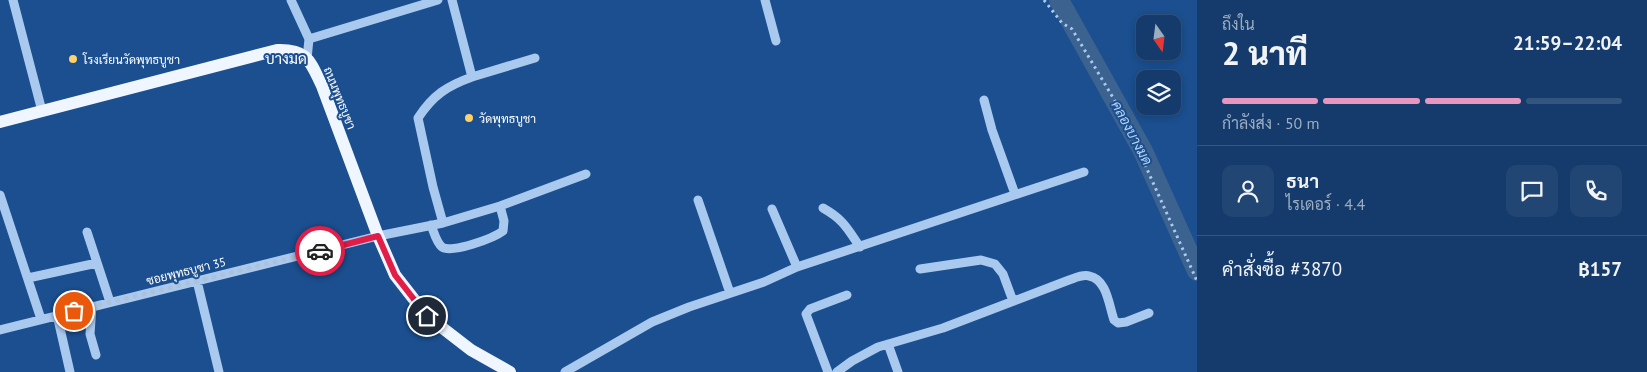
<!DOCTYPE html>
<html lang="th">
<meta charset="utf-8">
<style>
body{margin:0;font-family:"PT Sans",Sarabun,sans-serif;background:#214673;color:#f1f3f6;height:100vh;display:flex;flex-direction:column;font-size:19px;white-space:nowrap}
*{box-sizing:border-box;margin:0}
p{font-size:16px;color:#9dadc1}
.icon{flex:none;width:28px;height:28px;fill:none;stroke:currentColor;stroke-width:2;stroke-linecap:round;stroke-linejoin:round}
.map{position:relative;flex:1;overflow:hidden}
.side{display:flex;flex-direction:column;background:#143b6b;width:450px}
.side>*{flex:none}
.needle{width:32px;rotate:166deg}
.buttons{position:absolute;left:1136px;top:15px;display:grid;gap:10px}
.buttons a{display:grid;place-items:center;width:45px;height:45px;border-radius:10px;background:#143b6b;box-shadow:0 2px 8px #0003,0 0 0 1px #33557e;font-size:25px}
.pin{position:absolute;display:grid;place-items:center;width:42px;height:42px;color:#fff;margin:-21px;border:2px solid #fff;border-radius:50%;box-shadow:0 1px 5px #0007}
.courier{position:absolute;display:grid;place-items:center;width:50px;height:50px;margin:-25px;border:4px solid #e11d48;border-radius:50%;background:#fff;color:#222;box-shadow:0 1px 6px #0007}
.headline em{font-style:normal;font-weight:800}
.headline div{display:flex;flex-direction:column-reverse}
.headline{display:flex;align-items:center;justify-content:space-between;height:85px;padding:0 25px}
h1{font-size:32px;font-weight:800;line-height:38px}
.bar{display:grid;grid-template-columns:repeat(4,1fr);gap:8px 5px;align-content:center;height:60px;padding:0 25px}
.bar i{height:6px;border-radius:4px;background:#33557e}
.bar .selected{background:#e797bd}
.bar p{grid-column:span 4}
.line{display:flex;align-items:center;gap:12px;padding:0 25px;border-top:1px solid #33557e}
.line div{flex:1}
.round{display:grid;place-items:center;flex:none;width:52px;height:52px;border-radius:10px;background:#214673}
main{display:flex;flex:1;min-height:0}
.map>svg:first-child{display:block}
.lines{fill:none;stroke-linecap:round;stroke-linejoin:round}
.canal{stroke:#3c6290;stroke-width:20}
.path{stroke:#a9c9ee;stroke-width:3;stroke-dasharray:2.5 4;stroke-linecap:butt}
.minor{stroke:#a9c9ee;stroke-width:9}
.major{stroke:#f0f6ff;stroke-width:12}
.done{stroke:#afc1d8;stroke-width:5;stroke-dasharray:0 9}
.route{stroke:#e11d48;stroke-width:6}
.poi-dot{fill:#ffd166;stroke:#1b4f8f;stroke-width:2}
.labels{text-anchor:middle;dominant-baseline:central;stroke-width:4;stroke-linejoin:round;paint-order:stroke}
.poi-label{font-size:12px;fill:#fff;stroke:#1b4f8f;text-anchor:start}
.street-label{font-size:12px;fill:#fff;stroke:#1b4f8f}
.water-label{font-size:14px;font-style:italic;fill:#b5d3f5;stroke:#1b4f8f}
.quarter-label{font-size:15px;fill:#fff;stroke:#1b4f8f}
</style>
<main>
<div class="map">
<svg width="1197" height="372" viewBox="0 0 1197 372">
<rect width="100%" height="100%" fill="#1b4f8f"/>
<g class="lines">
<!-- canal -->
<path class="canal" d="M1059 0 1143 151 1197 271"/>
<!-- path -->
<path class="path" d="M1044 0 1062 23 1072 29 1121 111 1197 281"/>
<!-- minor -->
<path class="minor" d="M13 0 42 111
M291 0 309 39 307 59
M765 0 776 41
M309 39 438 0
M472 77 535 58
M984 100 992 130 1015 194
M0 195 41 319
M698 200 730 293
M823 208C844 220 847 228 860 247
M772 209 797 267
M443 223 500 206 586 174
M431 225C434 232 436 242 442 247 451 254 494 238 503 231L504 221 500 206
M87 232 110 302
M920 269 981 260 995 264 1003 274 1013 301
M28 278 97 263
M197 281 219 372
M92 306 90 334 96 355
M57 315 70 372
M0 330 378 236 443 223 433 187 418 118C433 95 447 86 472 77L452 0
M888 344 898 372
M565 372 652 322 689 307 764 282 797 267 1084 172
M828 372 806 314 810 309 847 295
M837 372 852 361 878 347 943 328 1069 280C1075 278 1083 274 1089 276 1107 279 1109 306 1114 320L1118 323 1126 322 1149 313"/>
<!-- major -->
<path class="major" d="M0 122 277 50C308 49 310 61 322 86L378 236 395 275 427 316 471 350 510 372"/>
</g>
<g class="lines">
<!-- done -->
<path class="done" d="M74 311 320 251"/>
<!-- route -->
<path class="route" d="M320 251 378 236 395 275 427 316"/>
</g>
<!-- markers -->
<g class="poi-dot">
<circle cx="73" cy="59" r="5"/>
<circle cx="469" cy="118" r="5"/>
</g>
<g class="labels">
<!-- poi labels -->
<g class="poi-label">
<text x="83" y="59">โรงเรียนวัดพุทธบูชา</text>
<text x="479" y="118">วัดพุทธบูชา</text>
</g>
<!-- street labels -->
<g class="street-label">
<text transform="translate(340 98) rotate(68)">ถนนพุทธบูชา</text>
<text transform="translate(186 271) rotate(-14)">ซอยพุทธบูชา 35</text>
</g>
<!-- water labels -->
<g class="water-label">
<text transform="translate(1132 133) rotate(62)">คลองบางมด</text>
</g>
<!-- quarter labels -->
<g class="quarter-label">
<text x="286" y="58">บางมด</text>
</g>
</g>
</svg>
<div class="buttons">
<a><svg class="needle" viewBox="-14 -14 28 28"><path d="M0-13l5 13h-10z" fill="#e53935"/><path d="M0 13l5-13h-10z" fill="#9dadc1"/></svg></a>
<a><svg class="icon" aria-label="layers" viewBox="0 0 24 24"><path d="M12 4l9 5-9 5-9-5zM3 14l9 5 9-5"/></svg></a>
</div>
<div class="pin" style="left:74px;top:311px;background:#ea580c"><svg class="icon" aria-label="bag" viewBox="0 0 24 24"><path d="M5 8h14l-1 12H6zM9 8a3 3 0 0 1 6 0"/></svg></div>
<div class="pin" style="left:427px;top:316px;background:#1f2937"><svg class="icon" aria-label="home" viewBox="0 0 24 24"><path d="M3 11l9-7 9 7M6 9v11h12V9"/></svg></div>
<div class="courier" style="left:320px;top:251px"><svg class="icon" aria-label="car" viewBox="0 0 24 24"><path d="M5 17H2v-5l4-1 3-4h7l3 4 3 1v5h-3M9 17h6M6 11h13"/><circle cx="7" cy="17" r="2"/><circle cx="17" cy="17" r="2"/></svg></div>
</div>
<section class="side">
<div class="headline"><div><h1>2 นาที</h1><p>ถึงใน</p></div><em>21:59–22:04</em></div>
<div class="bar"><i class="selected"></i><i class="selected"></i><i class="selected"></i><i></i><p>กำลังส่ง · 50 m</p></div>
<div class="line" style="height:90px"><a class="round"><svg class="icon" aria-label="person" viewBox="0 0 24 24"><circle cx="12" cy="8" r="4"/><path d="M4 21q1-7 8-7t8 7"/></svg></a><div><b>ธนา</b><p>ไรเดอร์ · 4.4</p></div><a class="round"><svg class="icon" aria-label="chat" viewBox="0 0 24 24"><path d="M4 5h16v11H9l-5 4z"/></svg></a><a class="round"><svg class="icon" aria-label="phone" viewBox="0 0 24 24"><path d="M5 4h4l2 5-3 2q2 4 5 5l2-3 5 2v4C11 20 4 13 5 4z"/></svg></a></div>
<div class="line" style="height:65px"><div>คำสั่งซื้อ #3870</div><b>฿157</b></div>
</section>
</main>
